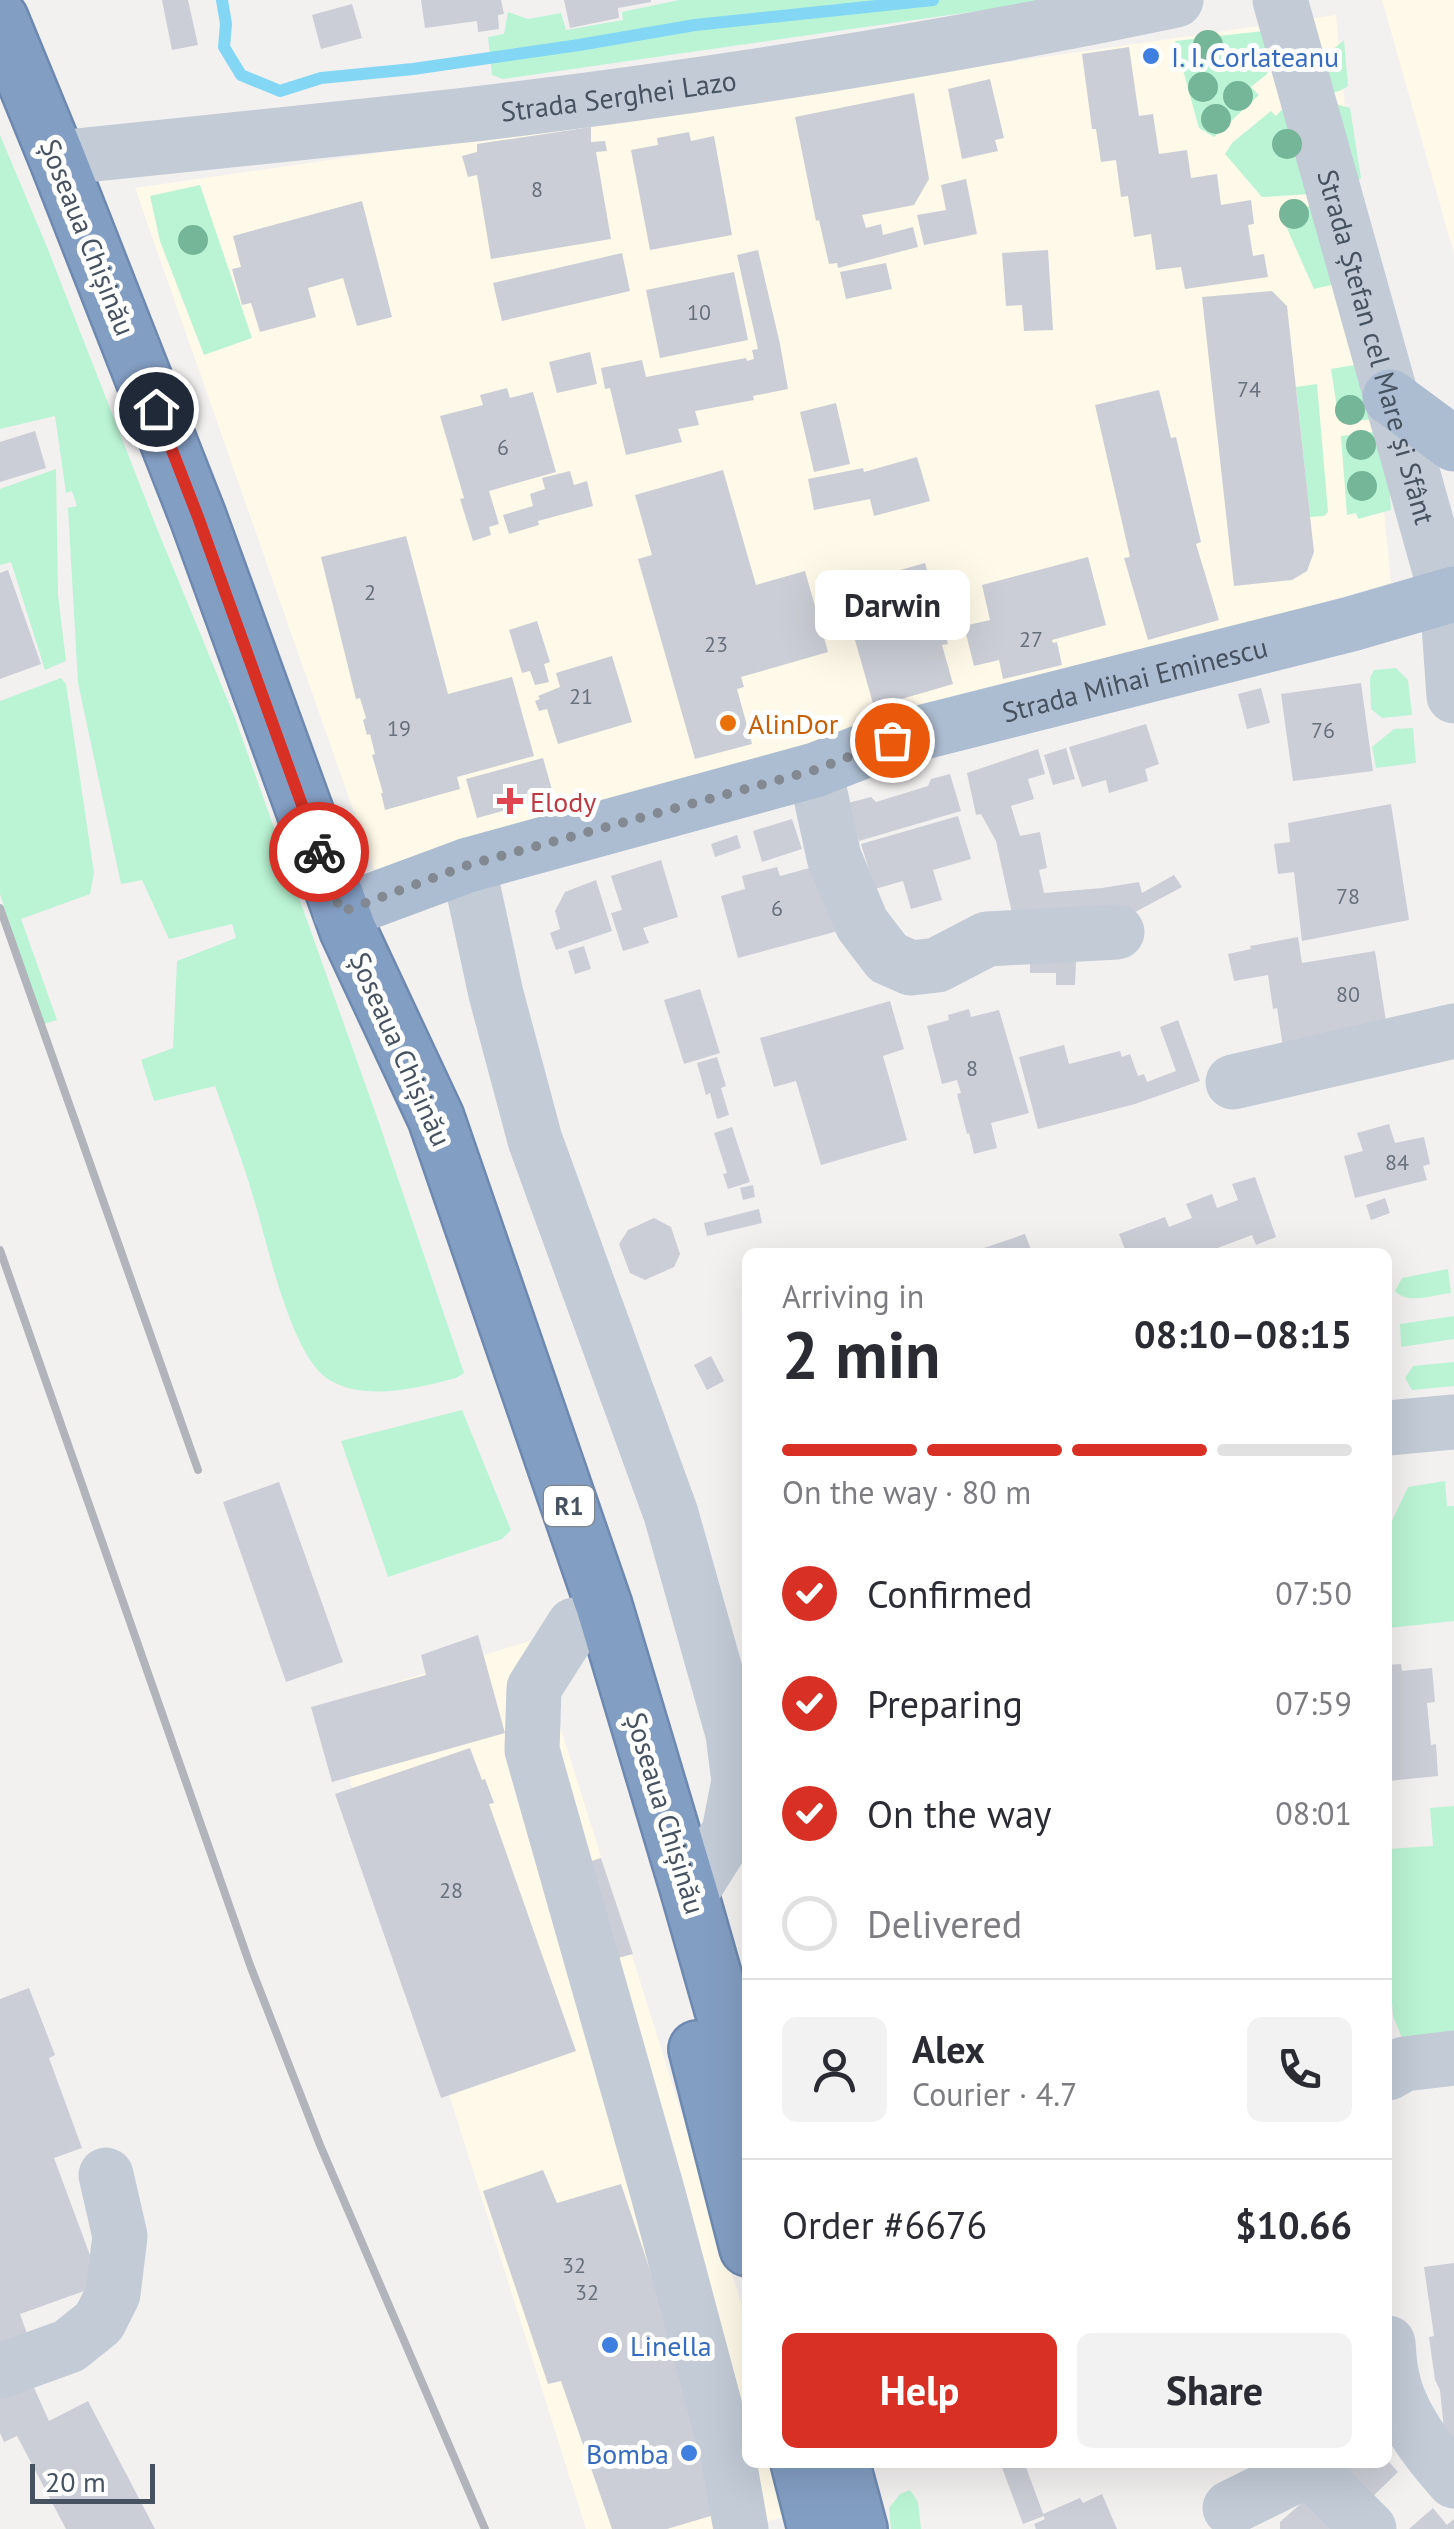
<!DOCTYPE html>
<meta charset="utf-8">
<style>
body{margin:0;font-family:"PT Sans",sans-serif;background:#f2f2f3;color:#2b2b33;height:100vh;display:flex;flex-direction:column;font-size:38px;white-space:nowrap}
*{box-sizing:border-box;margin:0}
p{font-size:32px;color:#7c7c81}
.icon{flex:none;width:55px;height:55px;fill:none;stroke:currentColor;stroke-width:2;stroke-linecap:round;stroke-linejoin:round}
.map{position:relative;flex:1;overflow:hidden}
.panel{position:absolute;left:742px;top:1248px;width:650px;height:1220px;display:flex;flex-direction:column;background:#fff;border-radius:15px;box-shadow:0 10px 40px #0002}
.panel>*{flex:none}
.scale{position:absolute;left:30px;bottom:25px;width:125px;box-sizing:border-box;padding-left:10px;border:5px solid #46525f;border-top:0;font-size:28px;line-height:35px;white-space:nowrap;color:#46525f;-webkit-text-stroke:8px #fff;paint-order:stroke}
.pin{position:absolute;display:grid;place-items:center;width:85px;height:85px;color:#fff;margin:-42px;border:5px solid #fff;border-radius:50%;box-shadow:0 2px 10px #0007}
.courier{position:absolute;display:grid;place-items:center;width:100px;height:100px;margin:-50px;border:8px solid #d93025;border-radius:50%;background:#fff;color:#222;box-shadow:0 2px 12px #0007}
.bubble{position:absolute;height:70px;border-radius:15px;background:#fff;box-shadow:0 10px 40px #0002;font-size:32px;font-weight:800;line-height:70px;text-align:center}
.headline em{font-style:normal;font-weight:800}
.headline div{display:flex;flex-direction:column-reverse}
.headline{display:flex;align-items:center;justify-content:space-between;height:170px;padding:0 40px}
h1{font-size:65px;font-weight:800;line-height:75px}
.bar{display:grid;grid-template-columns:repeat(4,1fr);gap:15px 10px;align-content:center;height:120px;padding:0 40px}
.bar i{height:12px;border-radius:8px;background:#e1e1e2}
.bar .on{background:#d93025}
.bar p{grid-column:span 4}
.line{display:flex;align-items:center;gap:25px;padding:0 40px;border-top:2px solid #e1e1e2}
.line div{flex:1}
.round{display:grid;place-items:center;flex:none;width:105px;height:105px;border-radius:15px;background:#f2f2f3}
ol{padding:0 40px;list-style:none}
li{display:flex;align-items:center;gap:30px;height:110px}
li p{margin-inline-start:auto}
li .icon{padding:10px;border-radius:50%;background:#d93025;color:#fff;stroke-width:4}
li:last-child{color:#7c7c81}
li i{width:55px;height:55px;border:5px solid #e1e1e2;border-radius:50%}
.primary-button{display:flex;gap:20px;margin-top:auto;padding:20px 40px}
.primary-button a{flex:1;height:115px;border-radius:15px;background:#d93025;color:#fff;font-size:40px;font-weight:800;line-height:115px;text-align:center}
.primary-button a+a{background:#f2f2f3;color:#2b2b33}
.map>svg:first-child{display:block}
.commercial{fill:#fef9e8}
.green{fill:#baf4d4}
.lines{fill:none;stroke-linecap:round;stroke-linejoin:round}
.stream{stroke:#83d7f5;stroke-width:12}
.building{fill:#cbced6}
.highway-casing{stroke:#6e89af;stroke-width:60}
.minor{stroke:#c2cbd6;stroke-width:55}
.major{stroke:#adbdd1;stroke-width:55}
.highway{stroke:#839ec3;stroke-width:55}
.rail{stroke:#b1b4bb;stroke-width:8}
.tree{fill:#75b598}
.done{stroke:#838992;stroke-width:10;stroke-dasharray:0 18}
.route{stroke:#d93025;stroke-width:12}
.shop-dot{fill:#3f7fe0;stroke:#fff;stroke-width:4}
.food-dot{fill:#e8710a;stroke:#fff;stroke-width:4}
.health-dot{fill:#e0444e;stroke:#fff;stroke-width:4}
.labels{text-anchor:middle;dominant-baseline:central;stroke-width:10;stroke-linejoin:round;paint-order:stroke}
.number-label{font-size:22px;fill:#67717d}
.shield{fill:#fff;stroke:#7e868f;stroke-width:2.5}
.shield-label{font-size:25px;font-weight:bold;fill:#46525f}
.shop-label{font-size:28px;fill:#366cbe;stroke:#fff;text-anchor:start}
.street-label{font-size:28px;fill:#46525f;stroke:#fff}
.food-label{font-size:28px;fill:#c56008;stroke:#fff;text-anchor:start}
.health-label{font-size:28px;fill:#be3a42;stroke:#fff;text-anchor:start}
</style>
<div class="map">
<svg width="1454" height="2529" viewBox="0 0 1454 2529">
<rect width="100%" height="100%" fill="#f3f0f0"/>
<!-- commercial -->
<path class="commercial" d="M1382 0H1454V254Z
M1336 15 1391 583 375 872 135 188Z
M533 1640 747 2322 748 2462 792 2463 806 2510 744 2529H586L326 1704Z"/>
<!-- green -->
<path class="green" d="M679 0H1054L503 79 492 75 488 37 504 34 508 12 528 19 561 13 566 30 623 20 622 12Z
M1263 31 1269 50 1267 74 1251 87 1259 95 1214 137 1199 128 1175 41Z
M1344 40 1348 86C1329 100 1316 89 1296 81Z
M1325 101 1350 108 1361 178 1346 192 1262 197 1225 154 1232 143 1271 111 1276 116 1289 102Z
M0 135 47 247 158 531 235 718 377 1117 464 1373 456 1378C418 1388 363 1402 328 1379 291 1355 268 1246 255 1203 244 1164 229 1125 215 1086L154 1101 141 1060 173 1048 177 961 236 938 232 924 169 939 142 880 121 884 78 683 68 508 77 506 72 491 66 493 55 416 0 429Z
M200 185 252 338 204 355 160 241 150 196Z
M1339 204 1370 276 1314 289 1281 215 1294 208Z
M1378 361 1386 419 1339 421 1331 369Z
M1317 384 1328 512 1324 516 1310 517 1296 387Z
M1381 431 1386 436 1391 510 1358 519 1356 513 1347 515 1341 436Z
M56 469 58 595 66 661 45 670 11 562 0 565V489Z
M1396 668 1408 680 1412 715 1382 718 1371 709 1370 678 1374 670Z
M61 678 66 684 94 873 90 894 21 919 57 1020 41 1025 0 894V701Z
M1413 728 1416 763 1376 768 1372 747 1394 729Z
M1448 1269 1451 1293C1433 1295 1408 1305 1395 1291L1402 1278Z
M1454 1316V1339L1401 1347 1400 1324Z
M1454 1362V1386L1412 1390 1405 1378 1413 1366Z
M462 1410 511 1530 502 1539 388 1577 341 1441Z
M1445 1481 1447 1506H1454V1621L1388 1628V1529L1408 1487Z
M1454 1806V2051L1402 2038 1393 2016 1388 1952V1849L1433 1846 1430 1808Z
M910 2490 918 2502 921 2529H891L889 2508 900 2494Z"/>
<g class="lines">
<!-- stream -->
<path class="stream" d="M222 0 226 24 224 47 241 75 280 91 321 78 413 69 579 45 695 25 933 0"/>
</g>
<!-- building -->
<path class="building" d="M162 0H188L198 45 172 50Z
M421 0H501L504 14 498 15 499 29 478 32 477 21 425 28Z
M564 0H651V2L618 8 619 18 570 28Z
M352 4 362 38 321 49 312 15Z
M1129 47 1139 116 1153 114 1159 154 1187 150 1191 178 1217 174 1221 205 1251 200 1254 224 1248 225 1253 256 1264 254 1268 277 1185 289 1181 267 1156 270 1151 234 1134 237 1128 196 1121 197 1116 160 1101 162 1096 129H1092L1082 54Z
M990 79 1004 138 995 140 998 151 962 159 948 89Z
M914 93 929 179 914 205 862 215 866 228 881 224 883 235 913 227 918 247 838 268 837 263 829 264 819 220 816 221 795 117Z
M591 127V142L605 141 607 151 596 152 611 239 491 259 477 175 468 177 462 156 477 152V144Z
M689 132 691 141 714 136 732 235 650 250 631 150 658 145 657 138Z
M966 179 977 234 924 245 917 215 946 210 941 185Z
M362 201 392 317 357 326 343 278 308 288 316 317 260 332 251 303 242 305 232 269 241 267 233 236Z
M758 250 780 344 788 389 753 396 754 400 695 411 699 425 678 429 682 442 626 455 610 388 605 389 601 368 642 360 646 377 746 358 747 361 754 359 752 350 758 349 737 255Z
M1048 250 1053 330 1024 331 1022 305 1006 306 1002 253Z
M622 253 630 291 502 321 493 283Z
M886 263 892 289 846 299 840 272Z
M734 272 748 340 660 358 646 290Z
M1272 291 1287 306 1314 552 1307 571 1292 580 1234 586 1202 297Z
M590 352 597 384 557 393 549 362Z
M507 388 510 398 533 392 556 472 489 491 499 524 489 527 491 535 473 541 460 499 464 498 440 416 483 405 480 395Z
M1159 390 1171 438 1176 437 1201 542 1196 544 1219 620 1148 640 1124 558 1130 557 1095 405Z
M836 403 850 464 814 472 800 412Z
M35 431 46 468 0 482V442Z
M917 457 930 501 874 516 870 499 814 510 808 479 863 468 864 472Z
M723 470 756 585 805 571 828 652 741 677 744 687 737 689 752 744 695 759 638 559 652 555 635 495Z
M570 471 574 485 587 481 593 506 538 521 539 525 509 534 503 515 533 506 530 494 545 489 542 478Z
M406 536 448 694 512 677 534 756 457 777 460 789 385 810 381 793H383L372 755 375 754 370 734 367 735 363 720 366 718 360 698 356 699 321 557Z
M1088 557 1106 625 1052 640 1053 643 1057 642 1062 665 1003 679 999 660 974 666 964 626 990 620 982 585Z
M925 563 948 644 942 645 953 684 874 707 840 587Z
M8 570 41 664 0 679V573Z
M537 621 550 662 544 664 549 682 535 685 530 671 522 673 509 630Z
M612 656 632 722 558 744 547 709 539 711 535 701 540 699 538 696 560 687 556 673Z
M1361 683 1373 771 1293 781 1281 694Z
M1261 688 1270 723 1247 729 1238 694Z
M1146 724 1159 764 1145 769 1148 781 1109 793 1106 780 1082 787 1069 747Z
M1066 748 1075 779 1053 785 1044 755Z
M1038 749 1045 774 1028 779 1034 799 1011 806 1020 836 1040 832 1047 868 1039 870 1044 893 1102 888 1139 882 1142 893 1174 875 1182 887 1126 917 1013 918 996 841 981 814 976 815 967 773Z
M543 758 554 797 477 818 466 779Z
M950 774 961 811 859 841 848 803 871 797 876 802 928 786 931 779Z
M1391 804 1409 920 1302 941 1294 872 1278 874 1274 844 1290 842 1288 823Z
M958 816 971 859 933 870 942 900 911 909 903 881 875 889 861 844Z
M792 819 802 849 762 862 753 831Z
M737 835 741 848 715 857 711 844Z
M661 860 678 917 643 928 649 943 623 951 611 913 622 910 611 876Z
M835 861 853 927 738 958 721 896 745 889 742 876 777 867 780 876Z
M596 880 612 931 556 950 550 933 560 929 555 911 565 892Z
M1298 937 1302 963 1375 951 1388 1034 1285 1060 1277 1008 1273 1009 1268 975 1234 981 1228 954 1251 949 1250 946Z
M1030 939 1077 940 1075 985H1056V973H1030Z
M584 946 591 969 575 974 568 951Z
M700 989 720 1053 684 1064 664 1000Z
M890 1001 904 1049 883 1056 907 1140 821 1165 796 1081 774 1087 760 1038Z
M969 1009 971 1017 999 1010 1029 1113 991 1123 997 1148 974 1154 969 1133 967 1134 957 1094 961 1093 957 1080 942 1084 927 1026 949 1020 948 1015Z
M1178 1020 1200 1081 1135 1104 1038 1129 1019 1057 1064 1045 1069 1064 1120 1051 1122 1057 1130 1054 1138 1076 1144 1074 1147 1082 1176 1071 1160 1027Z
M717 1057 726 1086 721 1088 729 1115 717 1119 710 1093 706 1095 697 1063Z
M1389 1124 1395 1143 1424 1137 1430 1164 1423 1166 1427 1180 1355 1198 1344 1156 1363 1151 1357 1133Z
M732 1127 750 1182 728 1189 723 1174 727 1173 714 1133Z
M1255 1177 1276 1237 1256 1245 1252 1235 1207 1252H1126L1119 1234 1165 1217 1169 1227 1192 1218 1186 1204 1212 1194 1217 1208 1238 1200 1232 1184Z
M753 1185 755 1197 743 1200 740 1188Z
M1385 1198 1390 1213 1371 1220 1366 1205Z
M759 1209 762 1223 707 1236 704 1223Z
M654 1218 671 1227 680 1254 674 1267 645 1280 630 1273 619 1244 628 1230Z
M1025 1234 1032 1252H972Z
M711 1356 724 1381 707 1390 694 1365Z
M279 1482 343 1662 286 1682 223 1502Z
M478 1635 505 1733 332 1782 311 1707 426 1675 421 1655Z
M1401 1664 1402 1671 1432 1668 1435 1702 1427 1703 1431 1745 1436 1744 1438 1776 1388 1781V1665Z
M470 1748 482 1780 485 1779 494 1803 489 1804 576 2051 441 2098 335 1794Z
M601 1858 633 1954 610 1960 582 1864Z
M29 1988 55 2055 49 2058 82 2148 54 2158 101 2285 20 2314 31 2345 0 2357V1999Z
M543 2170 557 2203 621 2184 731 2510 667 2529H612L561 2381 548 2384 483 2191Z
M1454 2263V2451H1446L1440 2390 1435 2380 1429 2337 1434 2336 1424 2267Z
M31 2381 49 2421 88 2401 155 2529H66L17 2436 4 2442 0 2433V2394Z
M1009 2462H1024L1044 2516 1023 2524 1001 2465Z
M1322 2462H1389L1398 2472 1364 2505Z
M1314 2492 1355 2529H1280V2522Z
M1102 2494 1117 2529H1036L1034 2524 1045 2519 1043 2514 1080 2498 1083 2503Z
M1433 2508 1447 2525 1454 2519V2529H1409Z"/>
<g class="lines">
<defs>
<path id="highway" d="M0 19 57 158 198 517 348 930 436 1118 604 1606 690 1894 748 2097
M697 2049 748 2248
M799 2462 816 2529
M841 2462 859 2529"/>
</defs>
<!-- highway casing -->
<use href="#highway" class="highway-casing"/>
<!-- minor -->
<g class="minor">
<path id="s1" d="M1280 0 1447 596 1454 696"/>
<path id="s2" d="M57 158C191 144 324 131 457 116 698 88 939 50 1176 0"/>
<path d="M815 770 834 857 862 924 888 958 911 968 937 965 987 939 1117 932"/>
<path d="M468 865 496 994 535 1140 671 1514 733 1734 739 1781 729 1832 690 1894"/>
<path d="M1233 1082 1454 1031"/>
<path d="M1388 1428 1454 1422"/>
<path d="M574 1625 534 1688 532 1750 657 2190 728 2456 741 2529"/>
<path d="M1388 2073 1404 2064 1454 2058"/>
<path d="M1388 2343C1389 2354 1389 2365 1392 2376 1399 2415 1428 2452 1454 2481"/>
<path d="M0 2371 69 2346 99 2322 113 2294 120 2236 106 2175"/>
<path d="M1302 2462 1369 2529"/>
<path d="M1230 2508 1309 2469"/>
</g>
<!-- major -->
<g class="major">
<path d="M1390 397 1454 444"/>
<path id="s3" d="M341 912 468 865 815 770 892 740 1351 624 1454 594"/>
</g>
<!-- highway -->
<use href="#highway" class="highway"/>
<!-- rail -->
<path class="rail" d="M0 908 198 1470
M0 1250 250 1965 320 2145 485 2529"/>
</g>
<!-- trees -->
<g class="tree">
<circle cx="1208" cy="45" r="15"/>
<circle cx="1203" cy="87" r="15"/>
<circle cx="1238" cy="96" r="15"/>
<circle cx="1216" cy="119" r="15"/>
<circle cx="1287" cy="144" r="15"/>
<circle cx="1294" cy="214" r="15"/>
<circle cx="193" cy="240" r="15"/>
<circle cx="1350" cy="410" r="15"/>
<circle cx="1361" cy="445" r="15"/>
<circle cx="1362" cy="486" r="15"/>
</g>
<g class="lines">
<!-- done -->
<path class="done" d="M319 852 341 912 468 865 815 770 892 740"/>
<!-- route -->
<path class="route" d="M156 409 198 517 319 852"/>
</g>
<!-- markers -->
<g class="shop-dot">
<circle cx="1151" cy="56" r="10"/>
<circle cx="610" cy="2345" r="10"/>
<circle cx="689" cy="2453" r="10"/>
</g>
<circle class="food-dot" cx="728" cy="723" r="10"/>
<path class="health-dot" d="M505 786h10v10h10v10h-10v10h-10v-10h-10v-10h10z"/>
<g class="labels">
<!-- number labels -->
<g class="number-label">
<text x="537" y="189">8</text>
<text x="699" y="312">10</text>
<text x="1249" y="389">74</text>
<text x="503" y="447">6</text>
<text x="370" y="592">2</text>
<text x="1031" y="639">27</text>
<text x="716" y="644">23</text>
<text x="581" y="696">21</text>
<text x="399" y="728">19</text>
<text x="1323" y="730">76</text>
<text x="1348" y="896">78</text>
<text x="777" y="908">6</text>
<text x="1348" y="994">80</text>
<text x="972" y="1068">8</text>
<text x="1397" y="1162">84</text>
<text x="451" y="1890">28</text>
<text x="574" y="2265">32</text>
<text x="587" y="2292">32</text>
</g>
<!-- shield labels -->
<rect class="shield" x="544" y="1486" width="50" height="40" rx="8"/>
<g class="shield-label">
<text x="569" y="1506">R1</text>
</g>
<!-- shop labels -->
<g class="shop-label">
<text x="1171" y="56">I. I. Corlateanu</text>
<text x="630" y="2345">Linella</text>
<text x="669" y="2453" text-anchor="end">Bomba</text>
</g>
<!-- street labels -->
<g class="street-label">
<text stroke="none"><textPath href="#s2" startOffset="565">Strada Serghei Lazo</textPath></text>
<text transform="translate(88 237) rotate(68)">Șoseaua Chișinău</text>
<text stroke="none"><textPath href="#s1" startOffset="360">Strada Ștefan cel Mare și Sfânt</textPath></text>
<text stroke="none"><textPath href="#s3" startOffset="828">Strada Mihai Eminescu</textPath></text>
<text transform="translate(401 1049) rotate(66)">Șoseaua Chișinău</text>
<text transform="translate(666 1813) rotate(73)">Șoseaua Chișinău</text>
</g>
<!-- food labels -->
<g class="food-label">
<text x="748" y="723">AlinDor</text>
</g>
<!-- health labels -->
<g class="health-label">
<text x="530" y="801">Elody</text>
</g>
</g>
</svg>
<div class="scale">20 m</div>
<div class="pin" style="left:892px;top:740px;background:#ea580c"><svg class="icon" aria-label="bag" viewBox="0 0 24 24"><path d="M5 8h14l-1 12H6zM9 8a3 3 0 0 1 6 0"/></svg></div>
<div class="pin" style="left:156px;top:409px;background:#1f2937"><svg class="icon" aria-label="home" viewBox="0 0 24 24"><path d="M3 11l9-7 9 7M6 9v11h12V9"/></svg></div>
<div class="courier" style="left:319px;top:852px"><svg class="icon" aria-label="bike" viewBox="0 0 24 24"><circle cx="6" cy="16" r="4"/><circle cx="18" cy="16" r="4"/><path d="M6 16l4-8h5l3 8M10 8l3 8H6M13 5h3"/></svg></div>
<div class="bubble" style="left:815px;top:570px;width:155px">Darwin</div>
<section class="panel">
<div class="headline"><div><h1>2 min</h1><p>Arriving in</p></div><em>08:10–08:15</em></div>
<div class="bar"><i class="on"></i><i class="on"></i><i class="on"></i><i></i><p>On the way · 80 m</p></div>
<ol>
<li><svg class="icon" aria-label="check" viewBox="0 0 24 24"><path d="M5 12l5 5 9-10"/></svg>Confirmed<p>07:50</p></li>
<li><svg class="icon" aria-label="check" viewBox="0 0 24 24"><path d="M5 12l5 5 9-10"/></svg>Preparing<p>07:59</p></li>
<li><svg class="icon" aria-label="check" viewBox="0 0 24 24"><path d="M5 12l5 5 9-10"/></svg>On the way<p>08:01</p></li>
<li><i></i>Delivered</li>
</ol>
<div class="line" style="height:180px"><a class="round"><svg class="icon" aria-label="person" viewBox="0 0 24 24"><circle cx="12" cy="8" r="4"/><path d="M4 21q1-7 8-7t8 7"/></svg></a><div><b>Alex</b><p>Courier · 4.7</p></div><a class="round"><svg class="icon" aria-label="phone" viewBox="0 0 24 24"><path d="M5 4h4l2 5-3 2q2 4 5 5l2-3 5 2v4C11 20 4 13 5 4z"/></svg></a></div>
<div class="line" style="height:130px"><div>Order #6676</div><b>$10.66</b></div>
<div class="primary-button"><a>Help</a><a>Share</a></div>
</section>
</div>
